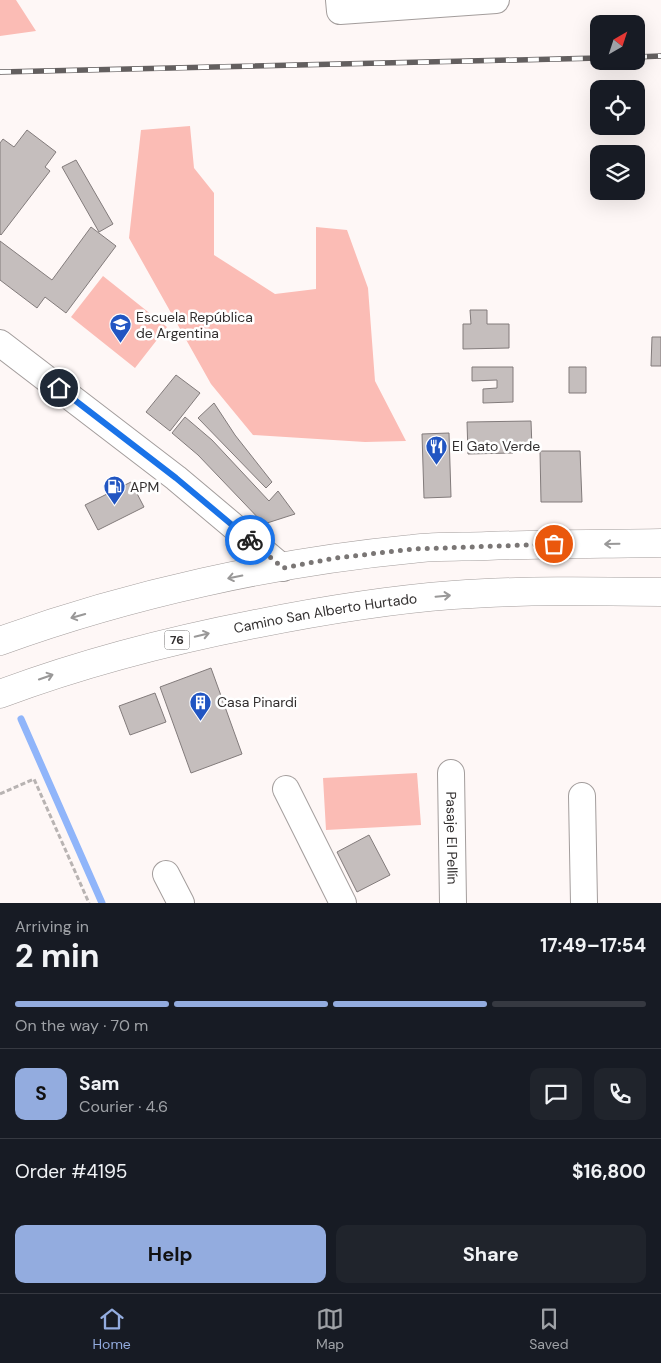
<!DOCTYPE html>
<meta charset="utf-8">
<style>
body{margin:0;font-family:"DM Sans",sans-serif;background:#20242c;color:#f1f3f6;height:100vh;display:flex;flex-direction:column;font-size:19px;white-space:nowrap}
*{box-sizing:border-box;margin:0}
p{font-size:16px;color:#9ea1a6}
.icon{flex:none;width:28px;height:28px;fill:none;stroke:currentColor;stroke-width:2;stroke-linecap:round;stroke-linejoin:round}
.map{position:relative;height:903px;overflow:hidden}
.panel{display:flex;flex-direction:column;background:#171b24;flex:1}
.panel>*{flex:none}
.needle{width:32px;rotate:39deg}
.buttons{position:absolute;left:590px;top:15px;display:grid;gap:10px}
.buttons a{display:grid;place-items:center;width:55px;height:55px;border-radius:10px;background:#171b24;box-shadow:0 5px 20px #0002;font-size:25px}
.pin{position:absolute;display:grid;place-items:center;width:42px;height:42px;color:#fff;margin:-21px;border:2px solid #fff;border-radius:50%;box-shadow:0 1px 5px #0007}
.courier{position:absolute;display:grid;place-items:center;width:50px;height:50px;margin:-25px;border:4px solid #1a73e8;border-radius:50%;background:#fff;color:#222;box-shadow:0 1px 6px #0007}
.overview em{font-style:normal;font-weight:700}
.overview div{display:flex;flex-direction:column-reverse}
.overview{display:flex;align-items:center;justify-content:space-between;height:85px;padding:0 15px}
h1{font-size:32px;font-weight:700;line-height:38px}
.bar{display:grid;grid-template-columns:repeat(4,1fr);gap:8px 5px;align-content:center;height:60px;padding:0 15px}
.bar i{height:6px;border-radius:4px;background:#363941}
.bar .current{background:#93acdf}
.bar p{grid-column:span 4}
.line{display:flex;align-items:center;gap:12px;padding:0 15px;border-top:1px solid #363941}
.line div{flex:1}
.round{display:grid;place-items:center;flex:none;width:52px;height:52px;border-radius:10px;background:#20242c}
.action{display:flex;gap:10px;margin-top:auto;padding:10px 15px}
.action a{flex:1;height:58px;border-radius:10px;background:#93acdf;color:#111;font-size:20px;font-weight:700;line-height:58px;text-align:center}
.action a+a{background:#20242c;color:#f1f3f6}
.tab-bar{display:flex;justify-content:space-around;align-items:center;height:70px;border-top:1px solid #363941;background:#171b24;font-size:14px;color:#9ea1a6}
.tab-bar a{display:grid;justify-items:center;gap:2px}
.tab-bar .current{color:#93acdf}
.map>svg:first-child{display:block}
.green{fill:#fbbcb5}
.lines{fill:none;stroke-linecap:round;stroke-linejoin:round}
.stream{stroke:#90b5fa;stroke-width:7}
.building{fill:#c5bebd;stroke:#827b7b}
.minor-casing{stroke:#a39d9c;stroke-width:28}
.major-casing{stroke:#a39d9c;stroke-width:29}
.path{stroke:#b8b3b2;stroke-width:3;stroke-dasharray:5 2.5;stroke-linecap:butt}
.minor{stroke:#fff;stroke-width:26}
.major{stroke:#fff;stroke-width:28}
.rail-casing{stroke:#635f5f;stroke-width:5.5}
.rail{stroke:#fff;stroke-width:4;stroke-dasharray:11;stroke-linecap:butt}
.oneway{stroke:#999898}
.done{stroke:#7a7675;stroke-width:5;stroke-dasharray:0 9}
.route{stroke:#1a73e8;stroke-width:6}
.labels{text-anchor:middle;dominant-baseline:central;stroke-width:5;stroke-linejoin:round;paint-order:stroke}
.shield{fill:#fff;stroke:#706e6e;stroke-width:1}
.shield-label{font-size:12px;font-weight:bold;fill:#333030}
.poi-label{font-size:14px;fill:#333030;stroke:#fff;text-anchor:start}
.street-label{font-size:14px;fill:#333030;stroke:#fff}
</style>
<div class="map">
<svg width="661" height="903" viewBox="0 0 661 903">
<rect width="100%" height="100%" fill="#fef7f6"/>
<!-- green -->
<path class="green" d="M0 0H16L36 31 0 36Z
M190 126 194 168 214 193V255L275 294 316 289V227L347 230 368 288 375 381 406 441 365 442 253 435 211 384 129 238 141 130Z
M103 276 167 327 135 368 71 317Z
M417 773 421 825 326 830 323 778Z"/>
<g class="lines">
<!-- stream -->
<path class="stream" d="M21 719 102 903"/>
</g>
<!-- building -->
<path class="building" d="M27 130 56 152 45 167 50 171 1 235 0 234V143L3 139 14 147Z
M76 160 113 224 99 232 62 167Z
M91 227 116 246 66 313 45 297 37 308 0 280V241L52 280Z
M470 310H487V324H509V348L463 349V324H471Z
M652 337H661V366H651Z
M472 367H513V402L483 403V389L497 388V380L472 381Z
M569 367H586V393H569Z
M176 375 200 393 170 431 146 412Z
M214 403 235 435 272 482 266 488 198 418Z
M185 417 212 440 269 501 278 491 295 514 264 524 198 455 172 433Z
M531 421 532 449 513 450V453L468 454 467 422Z
M449 433 451 497 424 498 422 434Z
M540 451H580L582 502H541Z
M131 482 144 507 98 530 85 505Z
M211 668 242 754 191 773 160 687Z
M155 693 166 722 130 735 119 706Z
M369 835 390 875 357 892 337 852Z"/>
<g class="lines">
<defs>
<g id="minor">
<path d="M339 0 340 11 496 0"/>
<path d="M0 343 176 478 283 568"/>
<path id="s1" d="M451 773 453 903"/>
<path d="M286 789 343 903"/>
<path d="M582 796 584 903"/>
<path d="M166 874 181 903"/>
</g>
<g id="major">
<path d="M0 641C130 594 275 562 412 549 437 546 462 547 487 546 545 544 603 544 661 543"/>
<path id="s2" d="M0 694C83 663 168 641 255 624 320 611 386 600 453 595 522 590 592 591 661 592"/>
</g>
</defs>
<!-- minor casing -->
<use href="#minor" class="minor-casing"/>
<!-- major casing -->
<use href="#major" class="major-casing"/>
<!-- path -->
<path class="path" d="M0 794 34 779 89 903"/>
<!-- minor -->
<use href="#minor" class="minor"/>
<!-- major -->
<use href="#major" class="major"/>
<defs>
<path id="rail" d="M636 57 661 56
M0 72 599 58"/>
</defs>
<!-- rail casing -->
<use href="#rail" class="rail-casing"/>
<!-- rail -->
<use href="#rail" class="rail"/>
</g>
<!-- one-way arrows -->
<defs><path id="oneway-shaft" d="M-6 0H5M1.5-3L5.5 0L1.5 3" fill="none" stroke-width="1.6" stroke-linecap="round" stroke-linejoin="round" transform="scale(1.25)"/></defs>
<g class="oneway">
<use href="#oneway-shaft" transform="translate(612 544) rotate(179)"/>
<use href="#oneway-shaft" transform="translate(235 577) rotate(169)"/>
<use href="#oneway-shaft" transform="translate(443 596) rotate(-5)"/>
<use href="#oneway-shaft" transform="translate(78 616) rotate(164)"/>
<use href="#oneway-shaft" transform="translate(202 635) rotate(-13)"/>
<use href="#oneway-shaft" transform="translate(46 677) rotate(-19)"/>
</g>
<g class="lines">
<!-- done -->
<path class="done" d="M250 540 283 568 335 558 414 549 554 544"/>
<!-- route -->
<path class="route" d="M59 388 176 478 250 540"/>
</g>
<!-- icons -->
<defs>
<symbol id="school-pin" viewBox="-11 -11 22 30"><path d="M0 17L-7.5 6A9.5 9.5 0 1 1 7.5 6Z" fill="#2155c2" stroke="#fff"/><path d="M0-5L7-2L0 1L-7-2ZM-4 1L0 2.5L4 1V4Q0 6-4 4Z" fill="#fff"/></symbol>
<symbol id="restaurant-pin" viewBox="-11 -11 22 30"><path d="M0 17L-7.5 6A9.5 9.5 0 1 1 7.5 6Z" fill="#2155c2" stroke="#fff"/><path d="M-5-6h1v4h1v-4h1v4h1v-4h1v5L-1.5 .5V6h-2V.5L-5-1ZM5-6V6H3V1.5H1.5Q1.5-4 5-6Z" fill="#fff"/></symbol>
<symbol id="fuel-pin" viewBox="-11 -11 22 30"><path d="M0 17L-7.5 6A9.5 9.5 0 1 1 7.5 6Z" fill="#2155c2" stroke="#fff"/><path d="M-5.5-6h7V0h2V4h1.3V-2.5L3-4.5l.8-.8L6-3V5H2.5V1h-1V6h-7ZM-4.2-4.7v3.2H.2V-4.7Z" fill="#fff"/></symbol>
<symbol id="building-pin" viewBox="-11 -11 22 30"><path d="M0 17L-7.5 6A9.5 9.5 0 1 1 7.5 6Z" fill="#2155c2" stroke="#fff"/><path d="M-4-6H4V6H1V3H-1V6H-4ZM-2.5-4.3h1.7v1.8h-1.7ZM.8-4.3h1.7v1.8H.8ZM-2.5-1h1.7V.8h-1.7ZM.8-1h1.7V.8H.8Z" fill="#fff"/></symbol>
</defs>
<g fill-rule="evenodd">
<use href="#school-pin" x="108" y="312" width="25" height="34"/>
<use href="#restaurant-pin" x="424" y="434" width="25" height="34"/>
<use href="#fuel-pin" x="102" y="474" width="25" height="34"/>
<use href="#building-pin" x="188" y="690" width="25" height="34"/>
</g>
<g class="labels">
<!-- shield labels -->
<rect class="shield" x="164.5" y="630.5" width="25" height="19" rx="4"/>
<g class="shield-label">
<text x="177" y="640">76</text>
</g>
<!-- poi labels -->
<g class="poi-label">
<text x="136" y="317">Escuela República<tspan x="136" dy="16">de Argentina</tspan></text>
<text x="452" y="446">El Gato Verde</text>
<text x="130" y="487">APM</text>
<text x="217" y="702">Casa Pinardi</text>
</g>
<!-- street labels -->
<g class="street-label">
<text stroke="none"><textPath href="#s2" startOffset="336">Camino San Alberto Hurtado</textPath></text>
<text stroke="none"><textPath href="#s1" startOffset="65">Pasaje El Pellín</textPath></text>
</g>
</g>
</svg>
<div class="buttons">
<a><svg class="needle" viewBox="-14 -14 28 28"><path d="M0-13l5 13h-10z" fill="#e53935"/><path d="M0 13l5-13h-10z" fill="#9ea1a6"/></svg></a>
<a><svg class="icon" aria-label="locate" viewBox="0 0 24 24"><circle cx="12" cy="12" r="6"/><path d="M12 2v4M12 18v4M2 12h4M18 12h4"/></svg></a>
<a><svg class="icon" aria-label="layers" viewBox="0 0 24 24"><path d="M12 4l9 5-9 5-9-5zM3 14l9 5 9-5"/></svg></a>
</div>
<div class="pin" style="left:554px;top:544px;background:#ea580c"><svg class="icon" aria-label="bag" viewBox="0 0 24 24"><path d="M5 8h14l-1 12H6zM9 8a3 3 0 0 1 6 0"/></svg></div>
<div class="pin" style="left:59px;top:388px;background:#1f2937"><svg class="icon" aria-label="home" viewBox="0 0 24 24"><path d="M3 11l9-7 9 7M6 9v11h12V9"/></svg></div>
<div class="courier" style="left:250px;top:540px"><svg class="icon" aria-label="bike" viewBox="0 0 24 24"><circle cx="6" cy="16" r="4"/><circle cx="18" cy="16" r="4"/><path d="M6 16l4-8h5l3 8M10 8l3 8H6M13 5h3"/></svg></div>
</div>
<section class="panel">
<div class="overview"><div><h1>2 min</h1><p>Arriving in</p></div><em>17:49–17:54</em></div>
<div class="bar"><i class="current"></i><i class="current"></i><i class="current"></i><i></i><p>On the way · 70 m</p></div>
<div class="line" style="height:90px"><b class="round" style="background:#93acdf;color:#111">S</b><div><b>Sam</b><p>Courier · 4.6</p></div><a class="round"><svg class="icon" aria-label="chat" viewBox="0 0 24 24"><path d="M4 5h16v11H9l-5 4z"/></svg></a><a class="round"><svg class="icon" aria-label="phone" viewBox="0 0 24 24"><path d="M5 4h4l2 5-3 2q2 4 5 5l2-3 5 2v4C11 20 4 13 5 4z"/></svg></a></div>
<div class="line" style="height:65px"><div>Order #4195</div><b>$16,800</b></div>
<div class="action"><a>Help</a><a>Share</a></div>
</section>
<nav class="tab-bar">
<a class="current"><svg class="icon" aria-label="home" viewBox="0 0 24 24"><path d="M3 11l9-7 9 7M6 9v11h12V9"/></svg>Home</a>
<a><svg class="icon" aria-label="map" viewBox="0 0 24 24"><path d="M3 6l6-2 6 2 6-2v14l-6 2-6-2-6 2zM9 4v14M15 6v14"/></svg>Map</a>
<a><svg class="icon" aria-label="saved" viewBox="0 0 24 24"><path d="M7 4h10v16l-5-4-5 4z"/></svg>Saved</a>
</nav>
